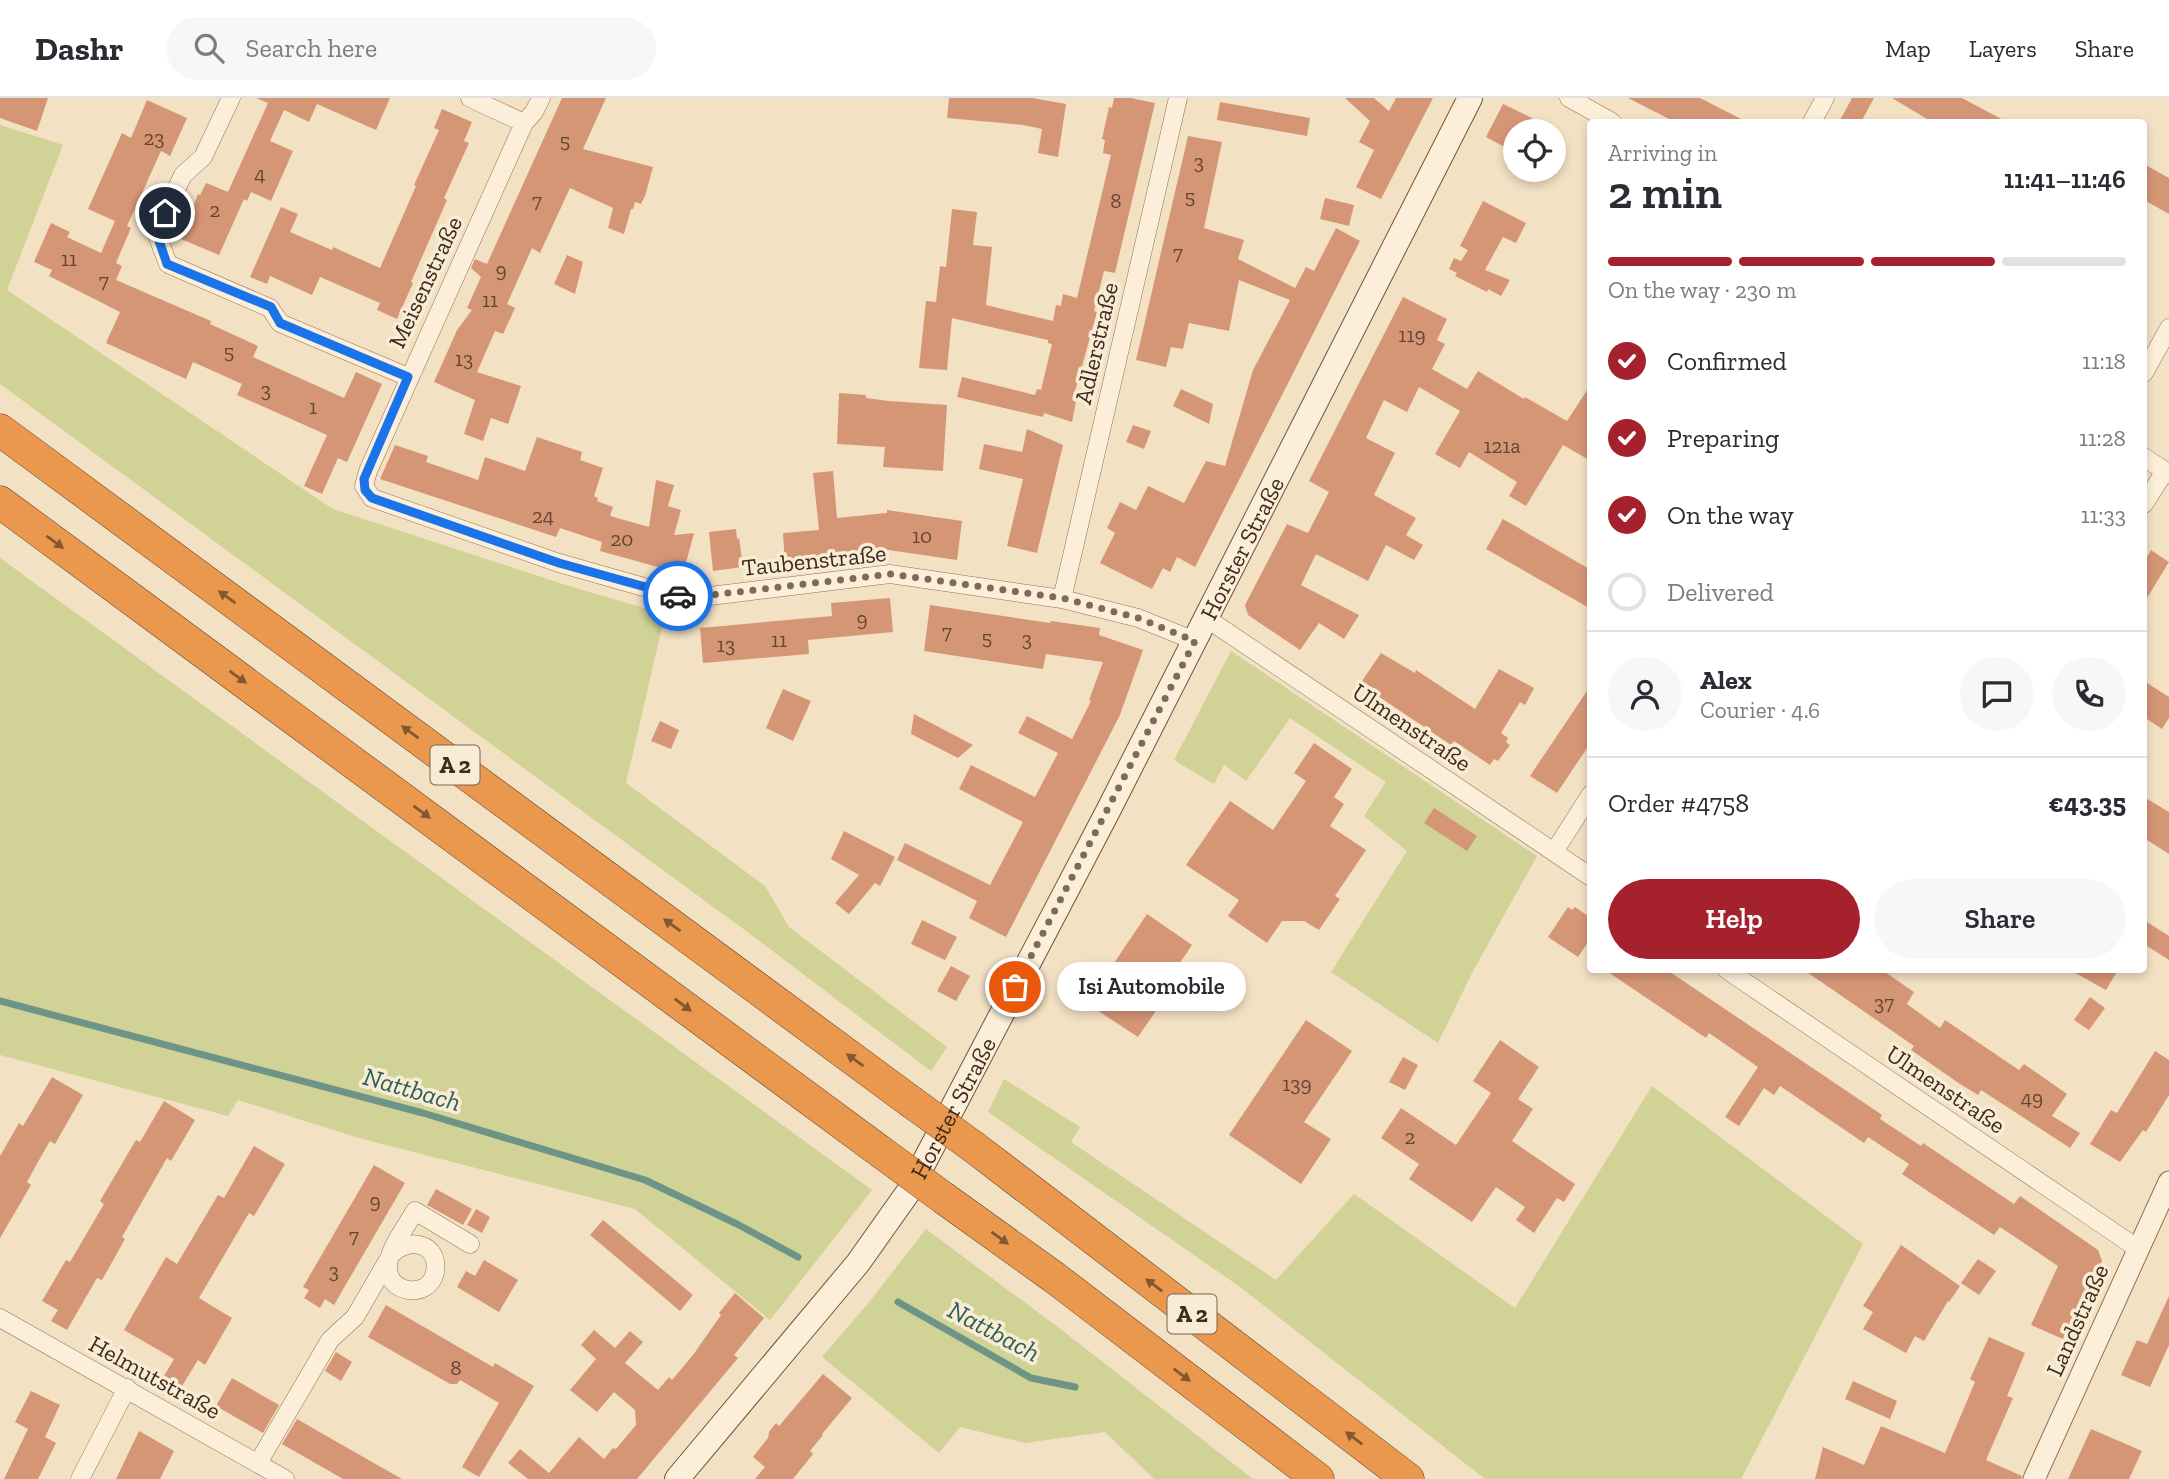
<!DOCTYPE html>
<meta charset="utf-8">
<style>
body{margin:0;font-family:"Zilla Slab",serif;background:#f7f7f7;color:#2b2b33;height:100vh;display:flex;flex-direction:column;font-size:26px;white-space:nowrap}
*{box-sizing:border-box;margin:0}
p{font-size:23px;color:#7c7c81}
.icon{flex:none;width:38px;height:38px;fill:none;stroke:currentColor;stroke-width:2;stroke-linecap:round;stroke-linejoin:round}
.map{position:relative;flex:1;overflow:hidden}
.panel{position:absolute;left:1587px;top:21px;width:560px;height:854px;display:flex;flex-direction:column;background:#fff;border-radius:7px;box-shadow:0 4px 10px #0003}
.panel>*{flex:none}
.controls{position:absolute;left:1503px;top:21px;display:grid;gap:14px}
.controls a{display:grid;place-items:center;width:63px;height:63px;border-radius:50%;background:#fff;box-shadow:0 4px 10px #0003;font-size:35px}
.pin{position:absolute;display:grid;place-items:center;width:60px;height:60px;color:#fff;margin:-30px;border:4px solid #fff;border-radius:50%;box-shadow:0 2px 7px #0007}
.courier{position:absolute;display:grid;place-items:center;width:70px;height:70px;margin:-35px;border:5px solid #1a73e8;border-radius:50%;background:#fff;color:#222;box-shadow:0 2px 9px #0007}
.bubble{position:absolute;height:49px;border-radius:24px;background:#fff;box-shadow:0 4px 10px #0003;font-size:23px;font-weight:600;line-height:49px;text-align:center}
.overview em{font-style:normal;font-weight:600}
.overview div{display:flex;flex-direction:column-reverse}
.overview{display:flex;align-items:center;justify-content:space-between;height:119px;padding:0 21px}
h1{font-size:46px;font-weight:600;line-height:52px}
.bar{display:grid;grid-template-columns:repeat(4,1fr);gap:10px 7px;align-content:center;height:84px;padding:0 21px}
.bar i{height:9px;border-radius:5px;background:#e1e1e2}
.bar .selected{background:#a5212d}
.bar p{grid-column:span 4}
.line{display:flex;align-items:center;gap:18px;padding:0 21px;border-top:2px solid #e1e1e2}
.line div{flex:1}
.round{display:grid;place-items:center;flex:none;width:74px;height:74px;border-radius:37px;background:#f7f7f7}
ol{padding:0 21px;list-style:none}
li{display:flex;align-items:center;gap:21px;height:77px}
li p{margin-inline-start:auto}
li .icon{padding:7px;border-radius:50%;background:#a5212d;color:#fff;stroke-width:4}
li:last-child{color:#7c7c81}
li i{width:38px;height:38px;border:4px solid #e1e1e2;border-radius:50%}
.action{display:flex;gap:14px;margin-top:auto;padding:14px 21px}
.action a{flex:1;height:80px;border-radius:42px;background:#a5212d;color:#fff;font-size:28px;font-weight:600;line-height:80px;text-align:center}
.action a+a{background:#f7f7f7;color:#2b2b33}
header{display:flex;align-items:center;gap:42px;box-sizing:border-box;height:98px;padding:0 35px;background:#fff;border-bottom:2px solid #e1e1e2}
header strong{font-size:33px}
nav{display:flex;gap:38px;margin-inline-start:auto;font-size:24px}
.search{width:490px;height:63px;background:#f7f7f7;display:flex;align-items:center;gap:18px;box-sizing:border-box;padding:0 24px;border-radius:38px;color:#7c7c81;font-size:26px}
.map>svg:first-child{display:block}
.green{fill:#d0d296}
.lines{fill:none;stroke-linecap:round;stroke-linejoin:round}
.stream{stroke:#6c9587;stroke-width:7}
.building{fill:#d59676}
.minor-casing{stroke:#907158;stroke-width:19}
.tertiary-casing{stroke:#907158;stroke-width:23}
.secondary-casing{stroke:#72523b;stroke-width:26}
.motorway-casing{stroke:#5d3f2c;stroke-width:33}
.minor{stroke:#fcefd9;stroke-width:18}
.tertiary{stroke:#fcefd9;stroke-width:21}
.secondary{stroke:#fcefd9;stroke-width:24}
.motorway{stroke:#ea984d;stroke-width:32}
.motorway-bridge-casing{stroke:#5d3f2c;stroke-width:33;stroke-linecap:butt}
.motorway-bridge{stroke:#ea984d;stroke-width:32}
.oneway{fill:#835730}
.done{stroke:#7d6b57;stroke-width:7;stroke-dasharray:0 12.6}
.route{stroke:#1a73e8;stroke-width:9}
.labels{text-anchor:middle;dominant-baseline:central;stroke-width:7;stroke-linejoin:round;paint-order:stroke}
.number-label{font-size:21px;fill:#644633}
.shield{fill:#f9ecd5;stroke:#766554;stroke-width:2}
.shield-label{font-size:23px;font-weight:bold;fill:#3e2b1d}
.street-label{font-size:24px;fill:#3e2b1d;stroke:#f9ecd5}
.water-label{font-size:26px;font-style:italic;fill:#2b5f58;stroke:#f9ecd5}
</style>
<header>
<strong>Dashr</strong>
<div class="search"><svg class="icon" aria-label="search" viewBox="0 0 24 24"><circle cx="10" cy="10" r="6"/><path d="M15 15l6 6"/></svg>Search here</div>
<nav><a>Map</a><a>Layers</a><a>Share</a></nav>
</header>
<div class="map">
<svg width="2169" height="1381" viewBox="0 0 2169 1381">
<rect width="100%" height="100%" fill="#f3e1c4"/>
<!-- green -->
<path class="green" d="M0 27 63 47 7 192 333 411 572 489 665 516 626 685 765 788 789 829 947 949 931 973 746 833 0 286Z
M0 460 872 1092 770 1222 635 1111 359 1040 238 1002 228 1018 0 957Z
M1231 553 1537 758 1472 875 1438 945 1331 874 1407 753 1364 718 1386 684 1290 620 1246 683 1224 667 1214 686 1174 662Z
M1004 981 1080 1029 1071 1044 1276 1182 1354 1096 1515 1210 1652 988 1863 1146 1741 1381H1485L1240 1189 988 1014Z
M926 1131 1063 1233 1253 1381H1154L1105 1334 1025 1345 960 1329 939 1355 822 1259 870 1203Z"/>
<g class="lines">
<!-- stream -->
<path class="stream" d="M0 903 423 1015 645 1082 737 1126 798 1159
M898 1204 1031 1280 1075 1289"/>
</g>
<!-- building -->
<path class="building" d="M0 0H48L37 33 0 20Z
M256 0H390L376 32 317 6 309 24 284 12 270 43 293 53 271 103 251 94 247 103 244 101 219 157 181 141 198 96 200 97 206 85 228 94 268 5Z
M562 0H606L583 51 653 69 645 98 641 106 635 104 633 111H631L624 136 608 130 613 110 570 90 540 155 532 150 507 206 515 210 503 236 495 233 477 274 521 288 508 326 491 320 483 343 464 336 475 302 434 284 457 232 472 212 467 210 481 179 471 170 475 161 487 166Z
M949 0H1032L1066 6 1058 59 1038 55 1042 31 1023 27 947 20Z
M1114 0H1131L1155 5 1115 175 1104 173 1094 213 1097 214 1074 297 1077 298 1072 324 1044 315 1043 319 957 299 962 279 1035 297 1037 291 1041 292 1052 246 1048 245V242L952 220 947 272 919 270 926 203 936 204 940 168 946 169 952 111 977 114 973 147 992 149 986 207 1053 223 1056 207 1061 208 1063 196 1077 200 1111 57 1103 55 1105 42 1102 41 1109 9 1112 10Z
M1345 0H1374L1389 13 1396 0H1433L1381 101 1356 89 1374 52 1359 44 1370 23Z
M1628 0H1700L1747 24H1675Z
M1852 0H1874L1861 24H1839Z
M1892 0H1962L2007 24H1932Z
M147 2 187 20 170 58 161 53 127 128 131 130 116 165 122 168 116 182 211 223 210 226 258 248 253 259 344 300 356 274 382 286 347 364 338 360 322 396 304 388 327 337 237 297 242 286 193 264 186 281 106 245 120 214 49 178 52 172 34 164 51 125 70 134 67 139 101 155 115 123 88 111 122 35 131 40Z
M1220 4 1310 20 1307 38 1217 22Z
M1503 6 1532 20 1525 33H1516V55L1486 39Z
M442 11 472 24 464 43 469 45 444 100 447 102 411 184 413 185 397 221 377 212 380 205 320 179 312 197 270 178 267 186 250 179 281 109 298 116 290 134 332 152 333 149 380 170 416 88 414 87 439 32 434 30Z
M1188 38 1222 44 1204 130 1244 142 1238 161 1295 190 1306 169 1314 173 1336 130 1360 143 1195 469 1177 459 1170 474 1163 470 1152 491 1100 465 1115 435 1107 430 1120 404 1136 412 1148 388 1184 405 1206 363 1225 368 1253 272 1290 202 1239 182 1229 233 1189 225 1183 251 1171 249 1166 269 1136 262Z
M2144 66 2169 80V116L2144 102Z
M1325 100 1354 107 1349 128 1320 121Z
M1483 103 1526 125 1516 145 1503 139 1485 172 1510 182 1501 198 1488 191 1487 194 1455 178 1457 175 1449 171 1454 160 1461 163 1468 152 1460 148Z
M567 157 583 164 575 196 554 186Z
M1403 199 1447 221 1437 242 1445 246 1432 271 1467 291 1478 273 1524 301 1525 299 1567 323 1591 286V363L1563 347 1526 408 1509 398 1517 384 1469 354 1460 370 1435 356 1460 313 1419 289 1407 314 1384 302 1366 340 1395 355 1374 397 1416 420 1406 437 1423 447 1414 462 1386 447 1368 483 1316 456 1301 487 1359 517 1344 541 1319 525 1300 552 1248 517 1245 507 1287 426 1308 435 1329 394 1309 383Z
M1181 291 1213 306 1209 326 1173 308Z
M839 295 866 297V300L889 303 947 307 943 373 883 369 885 349 837 346Z
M1133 327 1151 333 1144 351 1126 344Z
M1027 331 1063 347 1037 455 1007 448 1023 381 979 371 984 346 1022 354Z
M537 339 582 354 580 362 603 370 594 398 598 400 597 403 613 409 610 418 649 429 656 382 674 387 668 408 681 412 674 437 694 435 683 476 600 453 602 444 560 430 556 439 380 381 395 347 428 358 426 364 478 382 485 359 525 373Z
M833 373 837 420 887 415V412L962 423 957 462 861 448 862 456 841 458 842 461 785 466 783 435 819 432 813 375Z
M1503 421 1591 472V511L1486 451Z
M736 431 737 441 739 440 743 469 713 473 709 434Z
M2151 452 2169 464 2144 505V465Z
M890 500 893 534 808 542 809 556 703 565 700 530 832 518 831 505Z
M930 507 1050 525 1051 523 1100 530 1099 537 1143 552 1120 617 1006 839 969 820 977 803 897 762 905 745 990 787 1023 724 959 691 971 667 1035 699 1058 655 1018 635 1027 618 1072 641 1091 603 1089 602 1103 564 1046 556 1043 571 924 553Z
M1381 555 1415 575 1416 572 1475 611 1499 571 1534 590 1525 607 1520 604 1501 635 1508 640 1506 644 1510 647 1498 663 1494 661 1490 667 1454 643 1451 647 1360 586Z
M2144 583 2169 599V620L2162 631 2144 619Z
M1591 587V644L1557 695 1530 678Z
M783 591 811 603 793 643 766 630Z
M914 616 973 647 958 660 911 636Z
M660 623 679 632 671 651 651 643Z
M1314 645 1352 671 1334 699 1344 706 1330 728 1366 752 1335 798 1340 801 1319 832 1304 823H1282L1267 845 1228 818 1239 802 1186 767 1230 703 1273 732 1306 683 1294 675Z
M2144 699 2169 714V756L2144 740Z
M1434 710 1477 738 1467 753 1424 725Z
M844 733 895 759 880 788 875 785 849 816 835 805 859 777 831 761Z
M1568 809 1572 812 1575 809 1591 820V840L1578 859 1548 839Z
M1147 816 1192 847 1156 900 1162 904 1138 939 1083 903 1100 878 1104 880Z
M922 822 957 839 945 862 911 846Z
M2144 822 2169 838V862L2144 846Z
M951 868 970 878 956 903 937 893Z
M1605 872H1667L1869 1008 1882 1017 1880 1021 1921 1048 1923 1045 2014 1106 2020 1098 2098 1152 2102 1163 2087 1198 2082 1197 2063 1241 2031 1227 2058 1168 2000 1129 1994 1137 1902 1076 1909 1066 1868 1039 1864 1045 1780 988 1774 997 1764 990 1739 1028 1725 1019 1758 969 1709 935 1706 940Z
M1804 872H1882L1914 894 1907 906 1940 930 1945 922 2019 972 2024 966 2067 996 2052 1018 2080 1035 2070 1050 1981 992 1978 997 1960 986 1911 952 1914 948Z
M2070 872H2118L2106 892Z
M2090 899 2105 910 2089 932 2074 922Z
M1306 922 1352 953 1304 1024 1331 1041 1301 1086 1229 1037Z
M1500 942 1539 969 1518 1001 1533 1011 1512 1043 1575 1086 1564 1104 1557 1100 1534 1135 1516 1122 1525 1109 1496 1089 1472 1124 1409 1081 1419 1066 1381 1040 1401 1010 1456 1047 1491 995 1473 983Z
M2155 953 2169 962V997L2146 1034 2143 1032 2120 1064 2090 1046 2111 1012 2117 1015Z
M1403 959 1418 967 1405 992 1389 984Z
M52 979 83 997 55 1046 50 1043 38 1064 27 1084 31 1087 0 1140V1058L19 1025 23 1028Z
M164 1003 195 1022 171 1063 167 1060 122 1139 125 1141 102 1182 97 1180 67 1232 51 1223 58 1212 42 1203 66 1162 70 1164 104 1106 100 1103 136 1042 140 1044Z
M254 1048 285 1066 254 1118 249 1115 199 1200 232 1220 205 1267 198 1262 182 1288 164 1278 174 1261 124 1232 166 1159 177 1166 218 1097 224 1100Z
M374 1067 405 1085 334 1207 325 1201 320 1210 304 1200 309 1192 303 1189Z
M436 1091 472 1111 463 1127 427 1107Z
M476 1111 490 1119 482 1135 467 1127Z
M603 1122 693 1197 680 1213 590 1137Z
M1901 1147 1960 1188 1949 1204 1948 1203 1924 1243 1915 1238 1906 1255 1863 1231 1873 1214 1863 1208Z
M1978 1161 1996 1173 1979 1197 1961 1185Z
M484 1162 518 1182 499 1214 457 1189 466 1173 475 1178Z
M735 1195 764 1220 734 1257 738 1260 637 1381H528L508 1365 520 1351 549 1375 579 1339 604 1361 613 1350 616 1351 636 1327 635 1312 614 1294 597 1314 570 1292 596 1261 581 1247 594 1232 615 1250 630 1233 643 1244 625 1265 658 1292 669 1279 672 1282 693 1257 721 1217 719 1215Z
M2169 1198V1247L2150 1289 2121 1277 2137 1242 2147 1246Z
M386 1207 493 1269 495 1265 534 1288 479 1379 462 1369 499 1305 460 1282 457 1286H450L368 1239Z
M1989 1239 2025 1255 2007 1298 2013 1300 1986 1362 2022 1378 2021 1381H1815L1823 1349 1864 1367 1881 1328 1945 1355 1975 1284 1970 1281Z
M336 1254 352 1264 341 1283 325 1273Z
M823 1276 852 1300 822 1336 823 1337 810 1353 813 1356 793 1381H755L765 1369 753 1359 768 1340 769 1334 776 1325 779 1328Z
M232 1280 279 1307 263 1335 216 1308Z
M1853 1283 1897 1303 1890 1321 1845 1301Z
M31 1293 60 1307 45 1339 56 1345 38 1381H4L28 1331 15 1324Z
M297 1321 337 1344 402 1381H343L282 1346Z
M2091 1331 2142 1353 2129 1381H2068Z
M139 1333 174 1353 160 1381H116Z"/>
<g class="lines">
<defs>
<path id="minor" d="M231 0 203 59 183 77 156 134 168 166 270 210 280 225 408 279
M470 0 524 25
M541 0 534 14 524 25 368 373 364 388 372 400 559 465 686 501 890 476 1062 501 1138 520 1195 543
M1569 0 1612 24
M1812 24 1825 0
M2144 275 2169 230
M2144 359 2169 376
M2144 406 2165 373
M1062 501 1178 0
M1206 520 1591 779
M1554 754 1591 696
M1727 872 2137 1150
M0 1220 285 1381
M258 1365 330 1242 355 1219 391 1157C408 1138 440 1145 435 1174 430 1202 386 1196 388 1168 389 1150 406 1129 415 1113L470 1146
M80 1381 127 1290"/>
<path id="tertiary" d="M2034 1381 2169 1084"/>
<g id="secondary">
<path id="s1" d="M677 1381 858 1165 909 1093 1107 715 1470 0"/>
</g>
<path id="motorway" d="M0 332 910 1003
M0 404 881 1054
M975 1050 1408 1381
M945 1101 1055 1180 1318 1381"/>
</defs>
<!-- minor casing -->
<use href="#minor" class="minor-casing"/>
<!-- tertiary casing -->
<use href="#tertiary" class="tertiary-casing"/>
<!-- secondary casing -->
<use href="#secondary" class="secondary-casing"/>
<!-- motorway casing -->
<use href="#motorway" class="motorway-casing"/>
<!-- minor -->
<use href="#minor" class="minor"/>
<!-- tertiary -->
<use href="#tertiary" class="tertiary"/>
<!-- secondary -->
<use href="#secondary" class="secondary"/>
<!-- motorway -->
<use href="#motorway" class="motorway"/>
<defs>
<path id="motorway-bridge" d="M910 1003 975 1050
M881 1054 945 1101"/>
</defs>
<!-- motorway-bridge casing -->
<use href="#motorway-bridge" class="motorway-bridge-casing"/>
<!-- motorway-bridge -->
<use href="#motorway-bridge" class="motorway-bridge"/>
</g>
<!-- one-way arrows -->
<defs><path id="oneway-solid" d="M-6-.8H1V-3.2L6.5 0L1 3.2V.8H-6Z" transform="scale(1.75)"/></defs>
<g class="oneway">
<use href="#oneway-solid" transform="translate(55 444) rotate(36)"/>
<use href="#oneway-solid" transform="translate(227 499) rotate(-144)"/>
<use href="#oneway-solid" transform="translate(238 579) rotate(36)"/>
<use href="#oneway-solid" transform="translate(410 634) rotate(-144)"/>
<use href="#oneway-solid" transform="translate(422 714) rotate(36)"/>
<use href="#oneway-solid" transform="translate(672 827) rotate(-144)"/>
<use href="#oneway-solid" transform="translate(683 907) rotate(37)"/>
<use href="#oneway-solid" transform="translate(855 962) rotate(-144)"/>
<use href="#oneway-solid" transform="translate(1000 1140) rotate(36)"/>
<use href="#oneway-solid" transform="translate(1154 1187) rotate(-143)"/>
<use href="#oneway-solid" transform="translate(1182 1277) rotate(37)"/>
<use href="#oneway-solid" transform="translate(1354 1340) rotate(-143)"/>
</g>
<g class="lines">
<!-- done -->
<path class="done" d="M678 498 686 500 891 476 1062 500 1138 520 1195 543 1015 889"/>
<!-- route -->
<path class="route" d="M165 115 156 134 167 166 271 209 280 225 408 279 364 381 365 392 372 400 559 465 678 498"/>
</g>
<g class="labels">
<!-- number labels -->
<g class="number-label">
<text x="154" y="39">23</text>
<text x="565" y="42">5</text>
<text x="1199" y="63">3</text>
<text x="260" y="75">4</text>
<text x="1190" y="98">5</text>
<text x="537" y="102">7</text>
<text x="1116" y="102">8</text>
<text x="215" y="111">2</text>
<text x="1178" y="154">7</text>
<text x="69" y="160">11</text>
<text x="501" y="171">9</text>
<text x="104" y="182">7</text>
<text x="490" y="201">11</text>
<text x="1412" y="236">119</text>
<text x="229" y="253">5</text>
<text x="464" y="260">13</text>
<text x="266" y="291">3</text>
<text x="313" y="308">1</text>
<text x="1502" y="347">121a</text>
<text x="543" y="417">24</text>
<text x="922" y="437">10</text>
<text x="622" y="440">20</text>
<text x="862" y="520">9</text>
<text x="947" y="533">7</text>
<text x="987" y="539">5</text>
<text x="1027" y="540">3</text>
<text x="779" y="541">11</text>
<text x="726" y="546">13</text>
<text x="1884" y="904">37</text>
<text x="1297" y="985">139</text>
<text x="2032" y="999">49</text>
<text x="1410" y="1038">2</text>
<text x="375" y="1102">9</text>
<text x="354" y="1137">7</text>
<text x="334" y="1172">3</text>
<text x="456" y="1269">8</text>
</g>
<!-- shield labels -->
<g class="shield">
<rect x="430.5" y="647.5" width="49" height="39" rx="5"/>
<rect x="1167.5" y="1196.5" width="49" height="39" rx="5"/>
</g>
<g class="shield-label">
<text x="455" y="667">A 2</text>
<text x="1192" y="1216">A 2</text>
</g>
<!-- street labels -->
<g class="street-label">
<text transform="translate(425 184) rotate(-65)">Meisenstraße</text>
<text transform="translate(1096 245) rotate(-77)">Adlerstraße</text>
<text stroke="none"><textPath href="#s1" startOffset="1094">Horster Straße</textPath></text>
<text transform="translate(814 462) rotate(-6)">Taubenstraße</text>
<text transform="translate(1412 629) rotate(34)">Ulmenstraße</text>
<text transform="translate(1946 991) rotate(34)">Ulmenstraße</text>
<text stroke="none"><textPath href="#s1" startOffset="464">Horster Straße</textPath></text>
<text transform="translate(2077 1222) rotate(-66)">Landstraße</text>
<text transform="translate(155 1279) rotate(29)">Helmutstraße</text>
</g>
<!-- water labels -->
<g class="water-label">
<text transform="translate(412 991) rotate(16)">Nattbach</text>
<text transform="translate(994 1233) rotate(28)">Nattbach</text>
</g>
</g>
</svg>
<div class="controls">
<a><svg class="icon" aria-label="locate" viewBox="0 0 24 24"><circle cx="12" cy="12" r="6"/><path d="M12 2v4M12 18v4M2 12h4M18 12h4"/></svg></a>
</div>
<div class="pin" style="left:1015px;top:889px;background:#ea580c"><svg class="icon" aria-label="bag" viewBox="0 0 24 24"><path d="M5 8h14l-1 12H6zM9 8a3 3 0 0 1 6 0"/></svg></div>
<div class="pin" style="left:165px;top:115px;background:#1f2937"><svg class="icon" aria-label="home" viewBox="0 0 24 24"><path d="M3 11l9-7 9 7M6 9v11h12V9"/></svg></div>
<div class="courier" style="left:678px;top:498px"><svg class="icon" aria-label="car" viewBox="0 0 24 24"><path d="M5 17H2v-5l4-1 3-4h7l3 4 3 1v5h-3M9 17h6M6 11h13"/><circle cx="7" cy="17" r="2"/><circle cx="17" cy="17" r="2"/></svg></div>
<div class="bubble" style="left:1057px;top:864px;width:189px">Isi Automobile</div>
<section class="panel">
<div class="overview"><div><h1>2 min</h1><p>Arriving in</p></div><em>11:41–11:46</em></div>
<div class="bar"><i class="selected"></i><i class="selected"></i><i class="selected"></i><i></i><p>On the way · 230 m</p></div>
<ol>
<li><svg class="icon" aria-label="check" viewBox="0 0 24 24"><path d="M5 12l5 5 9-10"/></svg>Confirmed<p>11:18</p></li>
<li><svg class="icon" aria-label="check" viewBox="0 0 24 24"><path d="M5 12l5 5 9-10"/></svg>Preparing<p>11:28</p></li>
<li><svg class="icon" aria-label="check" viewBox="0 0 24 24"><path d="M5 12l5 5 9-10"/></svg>On the way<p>11:33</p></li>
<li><i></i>Delivered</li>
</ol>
<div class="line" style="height:126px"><a class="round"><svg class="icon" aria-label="person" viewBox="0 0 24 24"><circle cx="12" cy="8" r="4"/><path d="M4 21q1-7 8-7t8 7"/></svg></a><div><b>Alex</b><p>Courier · 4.6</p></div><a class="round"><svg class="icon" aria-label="chat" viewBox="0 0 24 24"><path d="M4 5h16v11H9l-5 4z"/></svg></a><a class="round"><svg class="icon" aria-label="phone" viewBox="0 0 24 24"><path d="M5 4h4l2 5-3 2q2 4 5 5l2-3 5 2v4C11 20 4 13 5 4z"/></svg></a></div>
<div class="line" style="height:91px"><div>Order #4758</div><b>€43.35</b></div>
<div class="action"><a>Help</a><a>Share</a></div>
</section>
</div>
